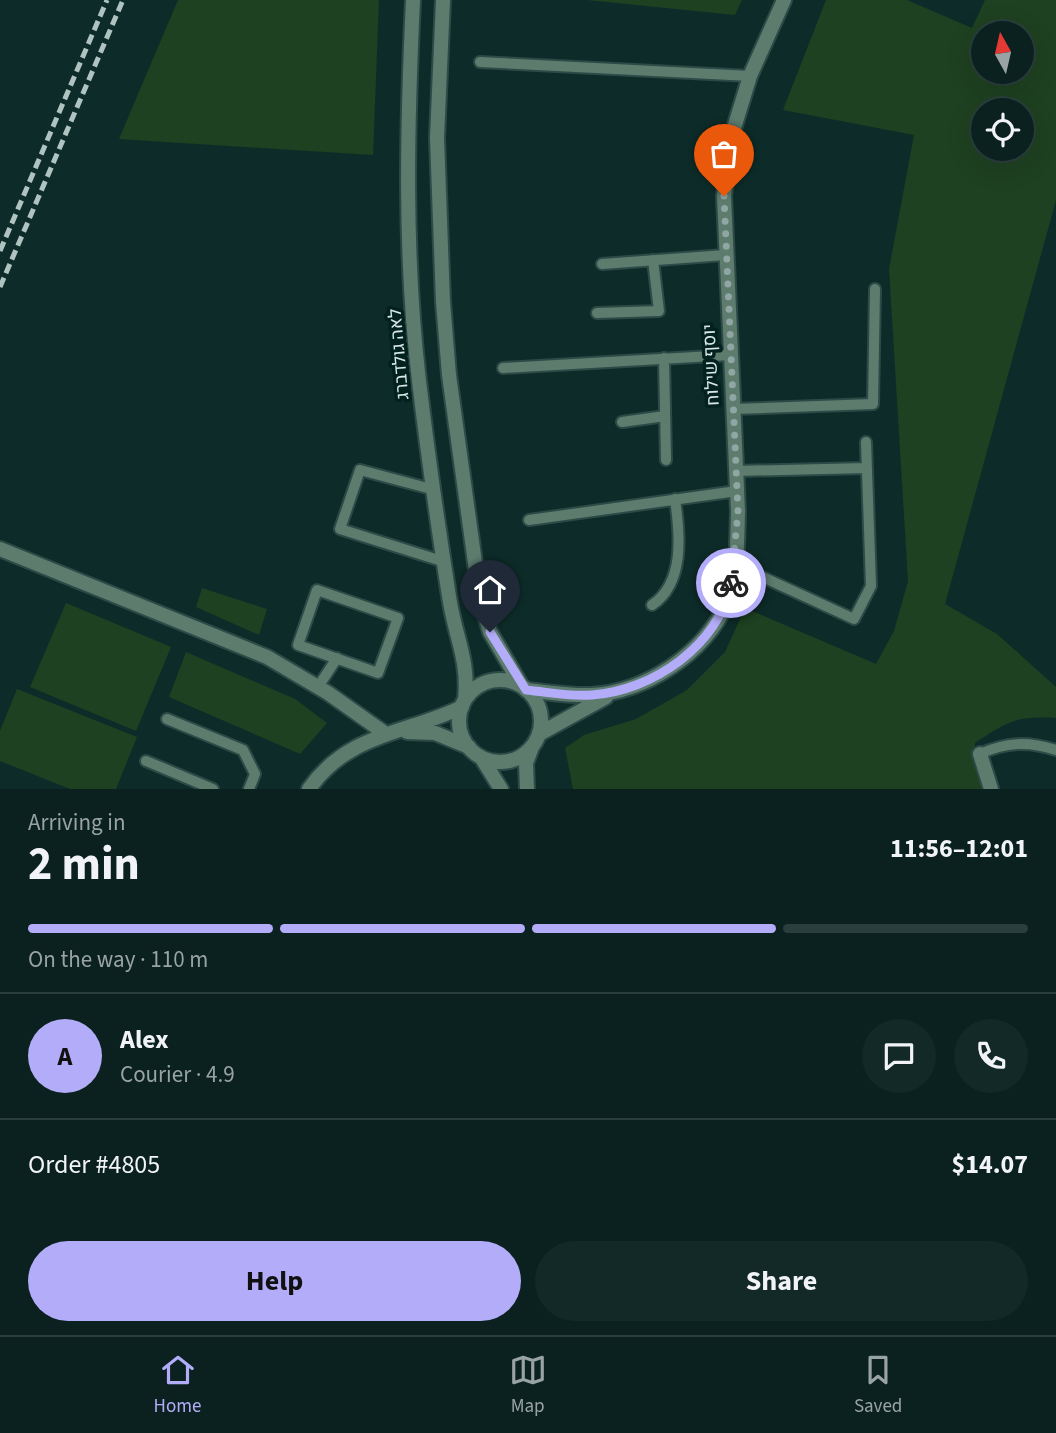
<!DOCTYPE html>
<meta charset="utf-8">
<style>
body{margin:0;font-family:"Source Sans 3",Heebo,sans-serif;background:#132928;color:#f1f3f6;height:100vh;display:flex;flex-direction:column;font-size:26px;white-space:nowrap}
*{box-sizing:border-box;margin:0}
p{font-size:23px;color:#99a3a4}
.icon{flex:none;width:38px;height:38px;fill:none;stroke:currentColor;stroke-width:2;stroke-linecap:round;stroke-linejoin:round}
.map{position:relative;height:789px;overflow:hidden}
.details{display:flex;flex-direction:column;background:#0a211f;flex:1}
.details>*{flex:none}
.needle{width:46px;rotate:352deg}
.controls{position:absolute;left:971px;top:21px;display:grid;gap:14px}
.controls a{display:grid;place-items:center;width:63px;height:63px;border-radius:50%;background:#0a211f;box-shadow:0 7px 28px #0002,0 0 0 2px #2a3e3d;font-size:35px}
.pin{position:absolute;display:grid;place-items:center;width:60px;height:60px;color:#fff;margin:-72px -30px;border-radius:50% 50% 50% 0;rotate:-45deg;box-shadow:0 0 7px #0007}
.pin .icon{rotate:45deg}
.courier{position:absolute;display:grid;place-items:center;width:70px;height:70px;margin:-35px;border:5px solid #b3adf9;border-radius:50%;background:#fff;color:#222;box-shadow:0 2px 9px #0007}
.headline em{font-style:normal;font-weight:700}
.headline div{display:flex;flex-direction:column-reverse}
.headline{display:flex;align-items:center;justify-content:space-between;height:119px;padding:0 28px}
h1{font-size:46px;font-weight:700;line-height:52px}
.bar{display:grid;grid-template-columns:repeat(4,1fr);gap:10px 7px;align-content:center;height:84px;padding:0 28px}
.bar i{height:9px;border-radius:5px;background:#2a3e3d}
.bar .selected{background:#b3adf9}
.bar p{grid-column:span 4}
.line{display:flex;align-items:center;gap:18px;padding:0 28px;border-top:2px solid #2a3e3d}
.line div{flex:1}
.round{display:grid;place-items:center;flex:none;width:74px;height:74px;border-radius:37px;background:#132928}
.action{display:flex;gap:14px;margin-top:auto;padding:14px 28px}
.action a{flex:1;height:80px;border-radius:42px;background:#b3adf9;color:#111;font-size:28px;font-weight:700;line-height:80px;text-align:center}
.action a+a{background:#132928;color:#f1f3f6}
.dock{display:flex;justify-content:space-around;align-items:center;height:98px;border-top:2px solid #2a3e3d;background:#0a211f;font-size:19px;color:#99a3a4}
.dock a{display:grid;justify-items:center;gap:4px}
.dock .selected{color:#b3adf9}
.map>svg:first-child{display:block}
.green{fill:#1e4121;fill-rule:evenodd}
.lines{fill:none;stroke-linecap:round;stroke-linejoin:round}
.service-casing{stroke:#2d4a47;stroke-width:14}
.minor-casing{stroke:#2d4a47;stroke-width:18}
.tertiary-casing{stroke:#2d4a47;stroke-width:18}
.service{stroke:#5d7c6e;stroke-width:10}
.minor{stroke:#5d7c6e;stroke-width:14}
.tertiary{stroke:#5d7c6e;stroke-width:14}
.rail{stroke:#afc3c1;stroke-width:5;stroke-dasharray:10 5;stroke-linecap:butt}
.done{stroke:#90a6a4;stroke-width:7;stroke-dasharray:0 12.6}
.route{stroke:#b3adf9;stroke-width:9}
.labels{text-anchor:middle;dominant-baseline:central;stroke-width:7;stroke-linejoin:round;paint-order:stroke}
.street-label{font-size:18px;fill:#d7e8e6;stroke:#03221f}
</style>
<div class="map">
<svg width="1056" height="789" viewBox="0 0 1056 789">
<rect width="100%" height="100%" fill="#0d2c29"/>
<!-- green -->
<path class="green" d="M178 0H379L373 155 119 139Z
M587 0H742L735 15Z
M826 0H907L972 28 985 0H1056V200L945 604 997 634 1056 687V718C1016 716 1008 721 975 743L974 763 982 789H573L565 748 584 735 636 719 687 690 725 652 745 608 876 664 894 631 908 581 889 269 914 135 783 110ZM984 33H1022V72H984ZM984 110H1022V149H984Z
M202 588 267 609 259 635 196 607Z
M66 603 171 647 136 731 30 687Z
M186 652 295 699 327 723 300 754 169 697Z
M17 689 137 737 116 789H70L0 761V731Z"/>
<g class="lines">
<defs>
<path id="service" d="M480 62 750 76
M602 264 725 255
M597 313 659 311 653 260
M664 358 666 460
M503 368 730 355
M733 409 873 404 875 289
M622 422 665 416
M736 471 867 468
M435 490 360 470 340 529 445 562
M529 520 737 491
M734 564 854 619 871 586 866 442
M317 590 398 618 378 673 298 645Z
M652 605C685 583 680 534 675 499
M318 687 337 658
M167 719 243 750 255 774 249 789
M980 754C1006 742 1028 741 1056 750
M146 761 213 789"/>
<path id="minor" d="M0 549 267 657 328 693 386 734
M526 690C547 692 569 696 591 695 646 692 704 654 727 603 738 577 737 540 738 512L724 196 731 138 750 76 784 0
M407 732 435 733 469 747
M539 734 606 697
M980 754 991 789
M309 789C348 733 406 734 462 707"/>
<path id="tertiary" d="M413 0C407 126 404 255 419 381 428 455 438 528 450 602 456 639 469 660 465 700
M443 0 437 138 443 302 449 375 480 599 490 632 521 685
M459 721a41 41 0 1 1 82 0a41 41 0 1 1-82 0Z
M481 757 501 789
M527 789 526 763 532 747"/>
</defs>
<!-- service casing -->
<use href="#service" class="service-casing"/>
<!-- minor casing -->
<use href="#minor" class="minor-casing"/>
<!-- tertiary casing -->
<use href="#tertiary" class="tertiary-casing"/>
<!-- service -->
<use href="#service" class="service"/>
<!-- minor -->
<use href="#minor" class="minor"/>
<!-- tertiary -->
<use href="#tertiary" class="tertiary"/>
<!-- rail -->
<path class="rail" d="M0 251 107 0
M0 287 123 0"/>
</g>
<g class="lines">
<!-- done -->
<path class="done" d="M724 196 738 512 731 583"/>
<!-- route -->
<path class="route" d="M490 632 526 690C548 692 570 697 592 695 652 691 720 645 731 583"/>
</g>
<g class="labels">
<!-- street labels -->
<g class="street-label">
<text transform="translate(399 354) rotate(-95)">לאה גולדברג</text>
<text transform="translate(711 365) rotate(-93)">יוסף שילוח</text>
</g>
</g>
</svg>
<div class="controls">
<a><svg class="needle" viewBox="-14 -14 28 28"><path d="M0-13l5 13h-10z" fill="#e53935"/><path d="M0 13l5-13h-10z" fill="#99a3a4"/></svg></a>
<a><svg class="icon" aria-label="locate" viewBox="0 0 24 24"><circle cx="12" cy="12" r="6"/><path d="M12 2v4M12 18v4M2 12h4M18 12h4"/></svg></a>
</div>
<div class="pin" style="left:724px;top:196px;background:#ea580c"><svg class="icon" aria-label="bag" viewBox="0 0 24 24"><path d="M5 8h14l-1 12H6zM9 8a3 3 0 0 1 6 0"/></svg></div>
<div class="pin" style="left:490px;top:632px;background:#1f2937"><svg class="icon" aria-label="home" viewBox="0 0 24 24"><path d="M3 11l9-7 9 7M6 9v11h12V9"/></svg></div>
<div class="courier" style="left:731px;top:583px"><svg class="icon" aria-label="bike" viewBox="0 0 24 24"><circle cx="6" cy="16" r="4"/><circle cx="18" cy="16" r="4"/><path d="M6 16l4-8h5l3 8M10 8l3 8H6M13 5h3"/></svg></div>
</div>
<section class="details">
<div class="headline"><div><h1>2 min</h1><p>Arriving in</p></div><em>11:56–12:01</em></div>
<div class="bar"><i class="selected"></i><i class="selected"></i><i class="selected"></i><i></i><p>On the way · 110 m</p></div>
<div class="line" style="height:126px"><b class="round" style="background:#b3adf9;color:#111">A</b><div><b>Alex</b><p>Courier · 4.9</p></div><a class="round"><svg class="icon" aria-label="chat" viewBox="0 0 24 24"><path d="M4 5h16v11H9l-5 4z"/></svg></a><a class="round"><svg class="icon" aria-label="phone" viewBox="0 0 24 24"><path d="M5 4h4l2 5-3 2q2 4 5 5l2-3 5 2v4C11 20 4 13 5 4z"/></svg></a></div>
<div class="line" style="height:91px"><div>Order #4805</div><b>$14.07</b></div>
<div class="action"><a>Help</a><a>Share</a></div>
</section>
<nav class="dock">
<a class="selected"><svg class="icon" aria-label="home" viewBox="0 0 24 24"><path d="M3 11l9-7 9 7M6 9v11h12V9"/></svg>Home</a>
<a><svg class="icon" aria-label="map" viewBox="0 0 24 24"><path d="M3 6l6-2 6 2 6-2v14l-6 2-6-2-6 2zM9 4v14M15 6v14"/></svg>Map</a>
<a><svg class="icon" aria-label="saved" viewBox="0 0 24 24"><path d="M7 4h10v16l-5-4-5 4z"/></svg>Saved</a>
</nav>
